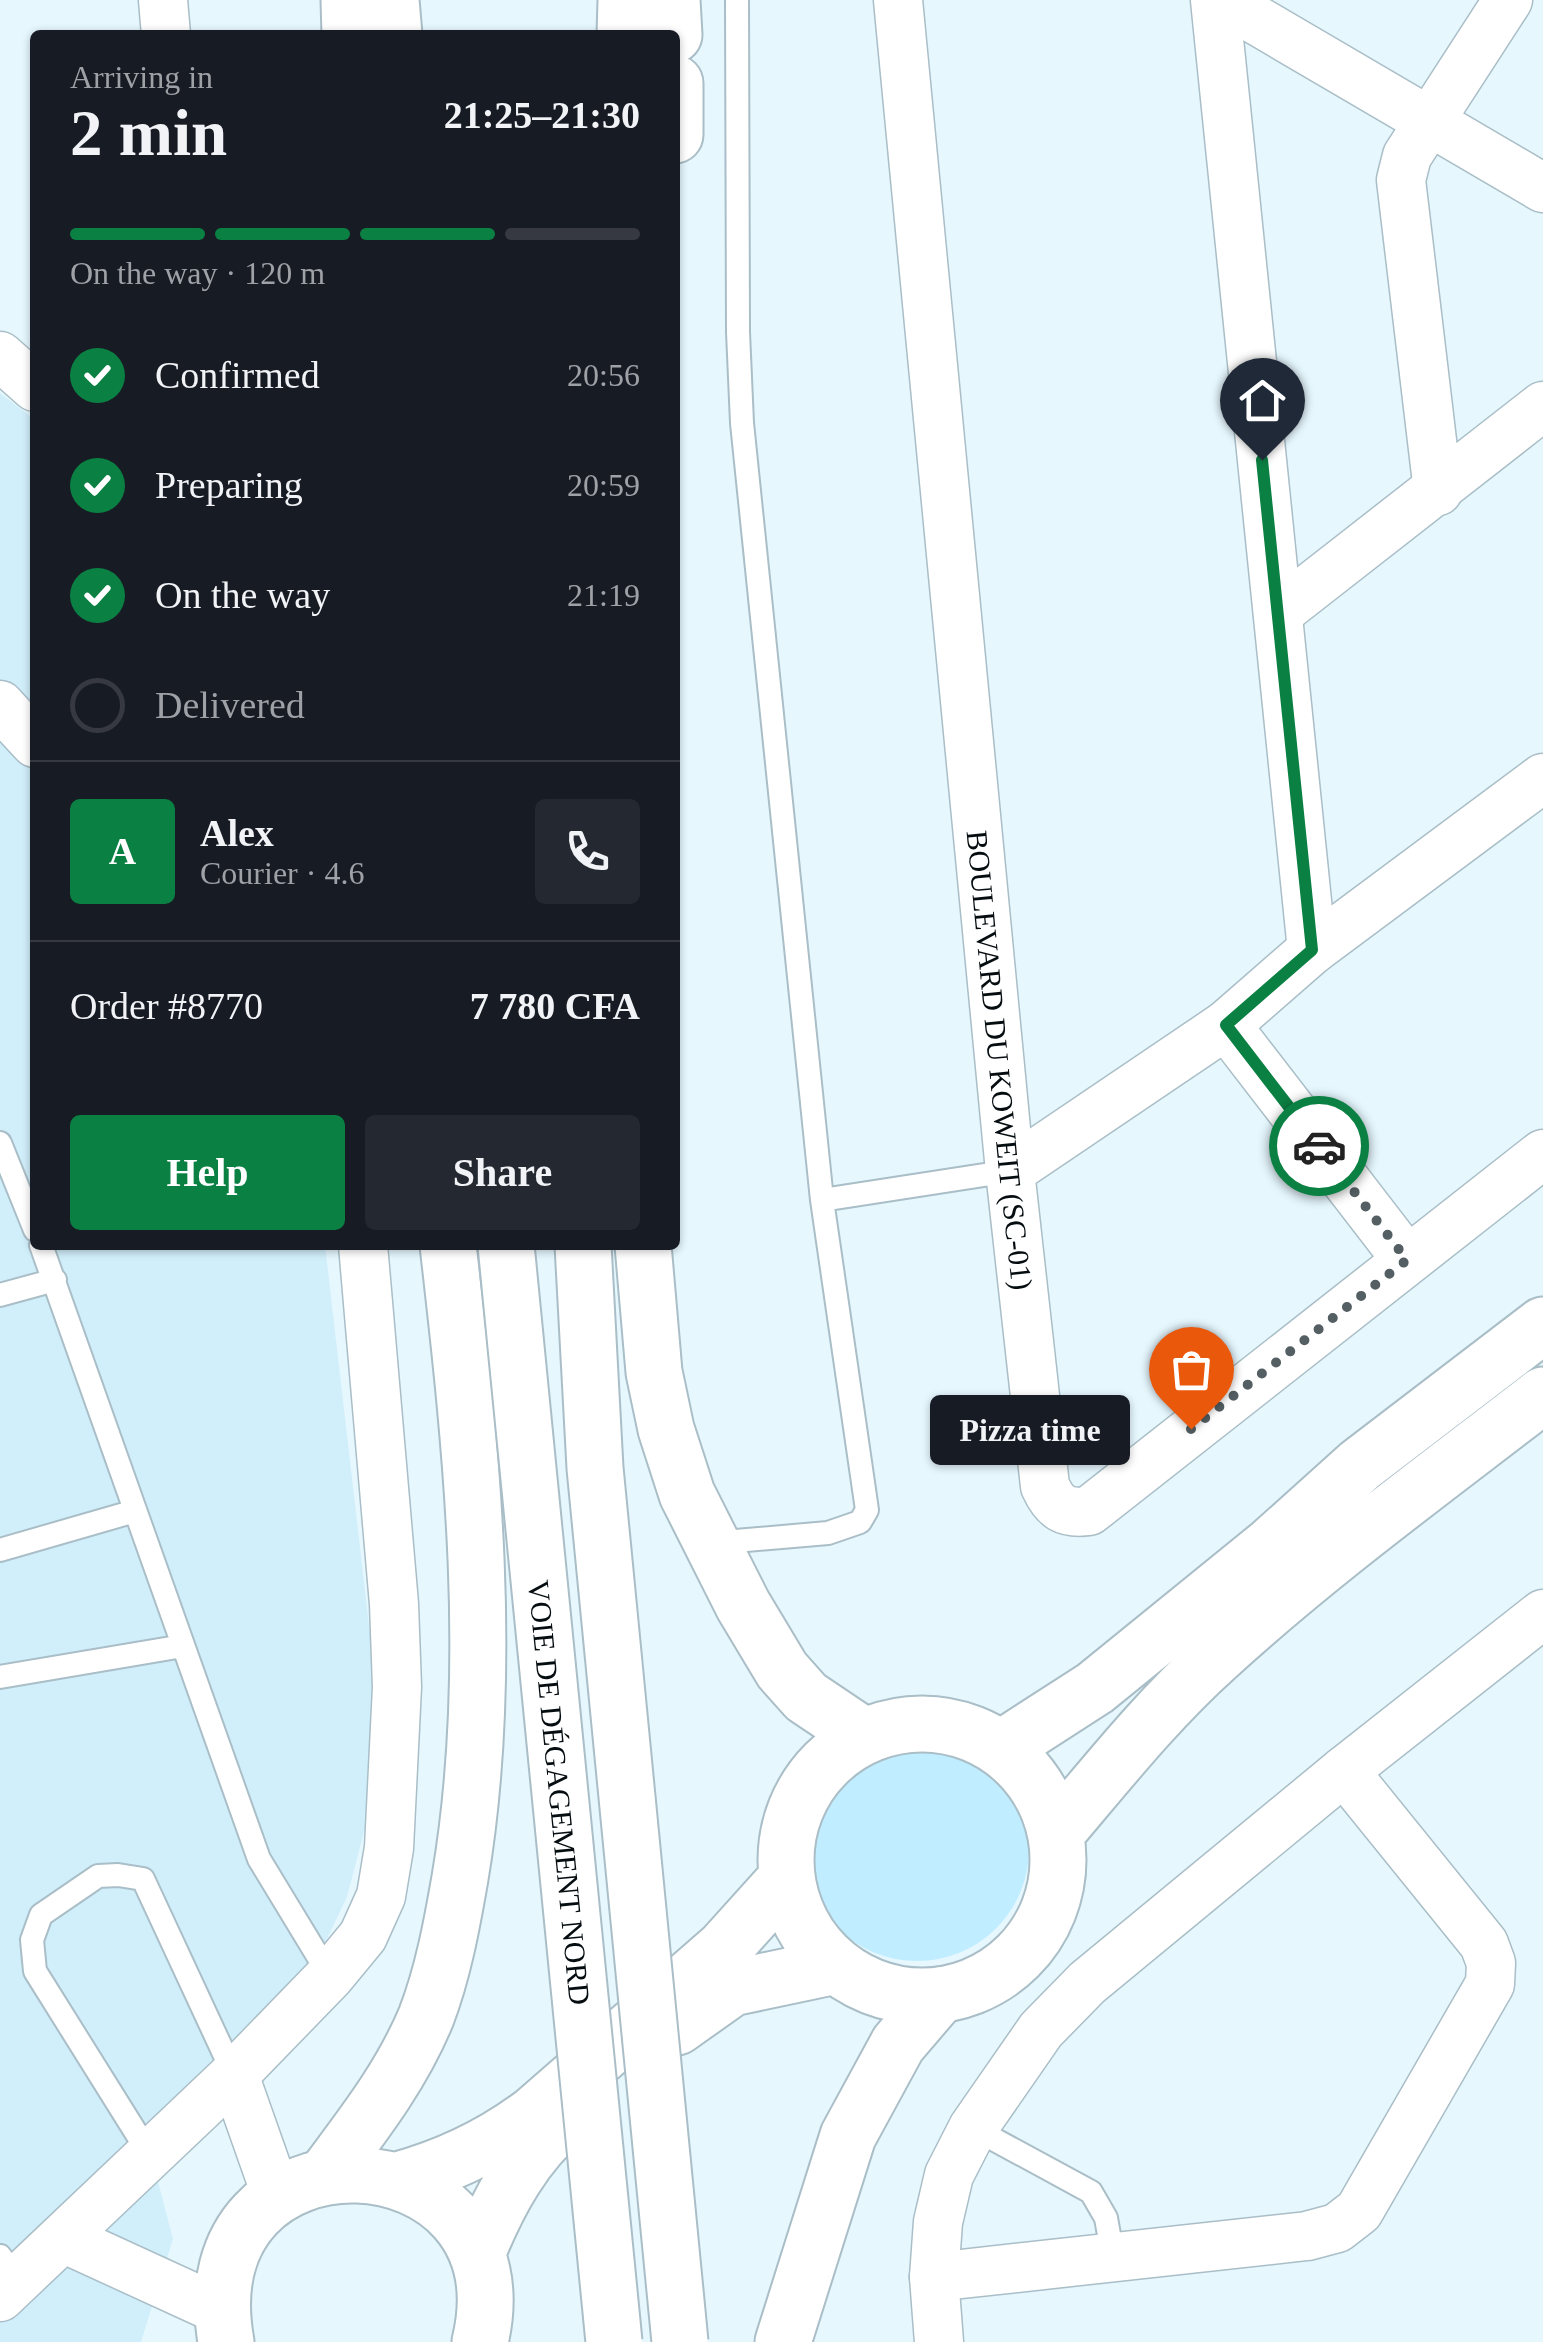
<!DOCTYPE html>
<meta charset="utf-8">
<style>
body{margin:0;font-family:"Times New Roman",serif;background:#242831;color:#f1f3f6;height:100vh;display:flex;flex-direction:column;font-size:38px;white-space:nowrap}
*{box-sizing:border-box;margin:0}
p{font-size:32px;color:#9ea1a6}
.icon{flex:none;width:55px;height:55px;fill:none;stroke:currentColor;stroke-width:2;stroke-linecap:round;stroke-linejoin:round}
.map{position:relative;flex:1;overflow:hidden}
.panel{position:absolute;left:30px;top:30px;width:650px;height:1220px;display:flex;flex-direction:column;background:#171b24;border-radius:10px;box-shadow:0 2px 8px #0004}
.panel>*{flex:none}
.pin{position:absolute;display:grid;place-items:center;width:85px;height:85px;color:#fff;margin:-102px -42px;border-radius:50% 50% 50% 0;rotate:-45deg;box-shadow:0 0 10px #0007}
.pin .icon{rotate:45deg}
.courier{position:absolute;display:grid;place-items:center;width:100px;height:100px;margin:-50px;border:8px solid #0b8043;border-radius:50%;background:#fff;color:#222;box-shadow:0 2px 12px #0007}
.bubble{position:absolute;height:70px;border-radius:10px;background:#171b24;box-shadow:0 2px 8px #0004;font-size:32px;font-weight:700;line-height:70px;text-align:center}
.headline em{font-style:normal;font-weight:700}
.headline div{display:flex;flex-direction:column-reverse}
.headline{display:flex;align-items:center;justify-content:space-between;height:170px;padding:0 40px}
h1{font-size:65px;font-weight:700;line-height:75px}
.bar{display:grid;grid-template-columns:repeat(4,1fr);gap:15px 10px;align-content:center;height:120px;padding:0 40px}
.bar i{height:12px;border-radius:8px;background:#363941}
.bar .current{background:#0b8043}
.bar p{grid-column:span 4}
.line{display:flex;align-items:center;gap:25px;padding:0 40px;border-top:2px solid #363941}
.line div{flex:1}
.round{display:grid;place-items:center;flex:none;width:105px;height:105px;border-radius:10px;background:#242831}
ol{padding:0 40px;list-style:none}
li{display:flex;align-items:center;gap:30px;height:110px}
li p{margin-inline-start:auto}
li .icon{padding:10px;border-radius:50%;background:#0b8043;color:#fff;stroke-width:4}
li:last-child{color:#9ea1a6}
li i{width:55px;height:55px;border:5px solid #363941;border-radius:50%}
.button{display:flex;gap:20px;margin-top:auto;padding:20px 40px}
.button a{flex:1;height:115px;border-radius:10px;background:#0b8043;color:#fff;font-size:40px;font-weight:700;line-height:115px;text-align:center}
.button a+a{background:#242831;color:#f1f3f6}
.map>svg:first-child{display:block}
.built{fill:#d1effb}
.green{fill:#c0edff}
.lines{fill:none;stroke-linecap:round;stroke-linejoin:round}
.lane-casing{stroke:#aabec7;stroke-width:26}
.street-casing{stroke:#aabec7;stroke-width:51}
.primary-casing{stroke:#aabec7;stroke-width:59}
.highway-casing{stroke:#aabec7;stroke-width:59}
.lane{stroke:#fff;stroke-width:22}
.street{stroke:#fff;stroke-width:48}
.primary{stroke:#fff;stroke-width:55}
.highway{stroke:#fff;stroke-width:55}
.highway-bridge-casing{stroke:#aabec7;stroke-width:59;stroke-linecap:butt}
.highway-bridge{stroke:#fff;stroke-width:55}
.done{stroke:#545f63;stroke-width:10;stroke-dasharray:0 18}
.route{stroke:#0b8043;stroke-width:12}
.labels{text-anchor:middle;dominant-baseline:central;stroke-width:10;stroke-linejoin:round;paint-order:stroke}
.street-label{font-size:30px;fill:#060d10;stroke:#fff}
</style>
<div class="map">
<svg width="1543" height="2342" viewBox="0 0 1543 2342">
<rect width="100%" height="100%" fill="#e6f7fe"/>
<!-- built -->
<path class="built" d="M0 393 35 420V1245H325L384 1755 347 1897 302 1991 151 2155 173 2239 141 2342H0Z"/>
<!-- green -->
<path class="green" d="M805 1849a112 112 0 1 1 224 0a112 112 0 1 1-224 0Z"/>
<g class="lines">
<defs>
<path id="lane" d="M0 1143 35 1230
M822 1200 1010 1171
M41 1245 259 1859 330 1976
M0 1295 55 1280
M712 1543 828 1533 860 1522 867 1510 822 1200 742 423 738 332 737 0
M0 1550 135 1511
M0 1677 183 1646
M973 2128 1091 2192 1106 2218 1113 2257
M150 2155 35 1971 32 1940 41 1915 98 1876 118 1875 143 1879 234 2075
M0 2256 19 2281"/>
<g id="street">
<path d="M163 0 166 35"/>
<path id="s1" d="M898 0 1010 1171 1045 1486C1055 1508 1065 1514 1089 1511L1543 1154"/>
<path d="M1215 0 1312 950"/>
<path d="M1222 0 1543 188"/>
<path d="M0 356 35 387"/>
<path d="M1438 491 1401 180 1407 156 1508 0"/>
<path d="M1278 613 1543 406"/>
<path d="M0 705 35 743"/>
<path d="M1226 1025 1407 1260"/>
<path d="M1010 1171 1226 1025 1312 950 1543 778"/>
<path d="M234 2075 277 2197"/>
<path d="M63 2238 220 2310"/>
<path d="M934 2277 1307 2236 1337 2228 1359 2211 1490 1984 1491 1963 1484 1944 1344 1771"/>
<path d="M0 2297 234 2075 330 1976 363 1936 381 1896 389 1848 397 1687 394 1604 363 1245"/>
<path d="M939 2342 934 2277 938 2222 949 2175 973 2128 1041 2030 1087 1983 1344 1771 1543 1614"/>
</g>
<path id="primary" d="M786 1860a136 136 0 1 1 272 0a136 136 0 1 1-272 0Z
M1002 1748 1095 1688 1271 1545 1360 1465 1543 1325
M1057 1832C1108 1772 1157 1710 1216 1657 1319 1563 1433 1480 1543 1395
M677 2027 732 1988 836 1966
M398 2180C449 2166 493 2145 535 2113L724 1948 787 1878
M477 2254C498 2202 524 2153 568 2117
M226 2342C185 2111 531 2128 480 2342"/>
<path id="highway" d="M349 0 350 35
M391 0 394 35
M672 0 674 35
M625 35 626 0
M675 83V135
M643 1245 654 1372 666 1429 687 1494 743 1605 782 1670 806 1697 864 1736
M325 2176C363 2125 401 2077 426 2017 443 1973 452 1924 460 1878 495 1671 472 1452 448 1245
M783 2342 848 2136 898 2044 940 1995"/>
</defs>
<!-- lane casing -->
<use href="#lane" class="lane-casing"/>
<!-- street casing -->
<use href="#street" class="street-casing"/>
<!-- primary casing -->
<use href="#primary" class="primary-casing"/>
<!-- highway casing -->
<use href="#highway" class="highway-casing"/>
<!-- lane -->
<use href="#lane" class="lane"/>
<!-- street -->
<use href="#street" class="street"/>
<!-- primary -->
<use href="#primary" class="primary"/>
<!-- highway -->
<use href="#highway" class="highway"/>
<defs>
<g id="highway-bridge">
<path id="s2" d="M506 1245 614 2342"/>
<path d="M583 1245 595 1468 680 2342"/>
</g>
</defs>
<!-- highway-bridge casing -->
<use href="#highway-bridge" class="highway-bridge-casing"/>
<!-- highway-bridge -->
<use href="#highway-bridge" class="highway-bridge"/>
</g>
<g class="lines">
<!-- done -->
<path class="done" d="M1191 1429 1407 1260 1319 1146"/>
<!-- route -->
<path class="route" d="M1262 460 1312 950 1226 1025 1319 1146"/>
</g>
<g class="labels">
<!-- street labels -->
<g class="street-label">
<text stroke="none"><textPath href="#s1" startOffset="1065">BOULEVARD DU KOWEIT (SC-01)</textPath></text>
<text stroke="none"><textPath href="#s2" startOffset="550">VOIE DE DÉGAGEMENT NORD</textPath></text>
</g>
</g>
</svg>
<div class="pin" style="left:1191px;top:1429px;background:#ea580c"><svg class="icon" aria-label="bag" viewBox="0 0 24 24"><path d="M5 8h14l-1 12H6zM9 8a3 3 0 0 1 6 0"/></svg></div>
<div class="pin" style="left:1262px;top:460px;background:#1f2937"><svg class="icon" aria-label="home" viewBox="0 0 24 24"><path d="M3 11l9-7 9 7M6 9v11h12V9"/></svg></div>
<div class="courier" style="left:1319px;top:1146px"><svg class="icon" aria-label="car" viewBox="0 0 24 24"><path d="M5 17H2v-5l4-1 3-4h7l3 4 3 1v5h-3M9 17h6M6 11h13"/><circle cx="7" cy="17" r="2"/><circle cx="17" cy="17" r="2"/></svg></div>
<div class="bubble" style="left:930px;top:1395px;width:200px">Pizza time</div>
<section class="panel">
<div class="headline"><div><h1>2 min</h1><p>Arriving in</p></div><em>21:25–21:30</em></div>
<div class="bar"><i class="current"></i><i class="current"></i><i class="current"></i><i></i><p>On the way · 120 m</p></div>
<ol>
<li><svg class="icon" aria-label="check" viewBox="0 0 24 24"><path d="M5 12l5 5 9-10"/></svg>Confirmed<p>20:56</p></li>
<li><svg class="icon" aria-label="check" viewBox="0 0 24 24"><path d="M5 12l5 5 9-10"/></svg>Preparing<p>20:59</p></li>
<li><svg class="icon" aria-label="check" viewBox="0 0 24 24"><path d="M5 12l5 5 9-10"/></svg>On the way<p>21:19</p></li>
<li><i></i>Delivered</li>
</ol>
<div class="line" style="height:180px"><b class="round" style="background:#0b8043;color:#fff">A</b><div><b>Alex</b><p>Courier · 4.6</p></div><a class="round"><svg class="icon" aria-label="phone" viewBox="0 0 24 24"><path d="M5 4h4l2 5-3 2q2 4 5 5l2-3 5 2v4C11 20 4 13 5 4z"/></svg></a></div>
<div class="line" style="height:130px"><div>Order #8770</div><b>7 780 CFA</b></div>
<div class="button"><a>Help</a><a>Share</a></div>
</section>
</div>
